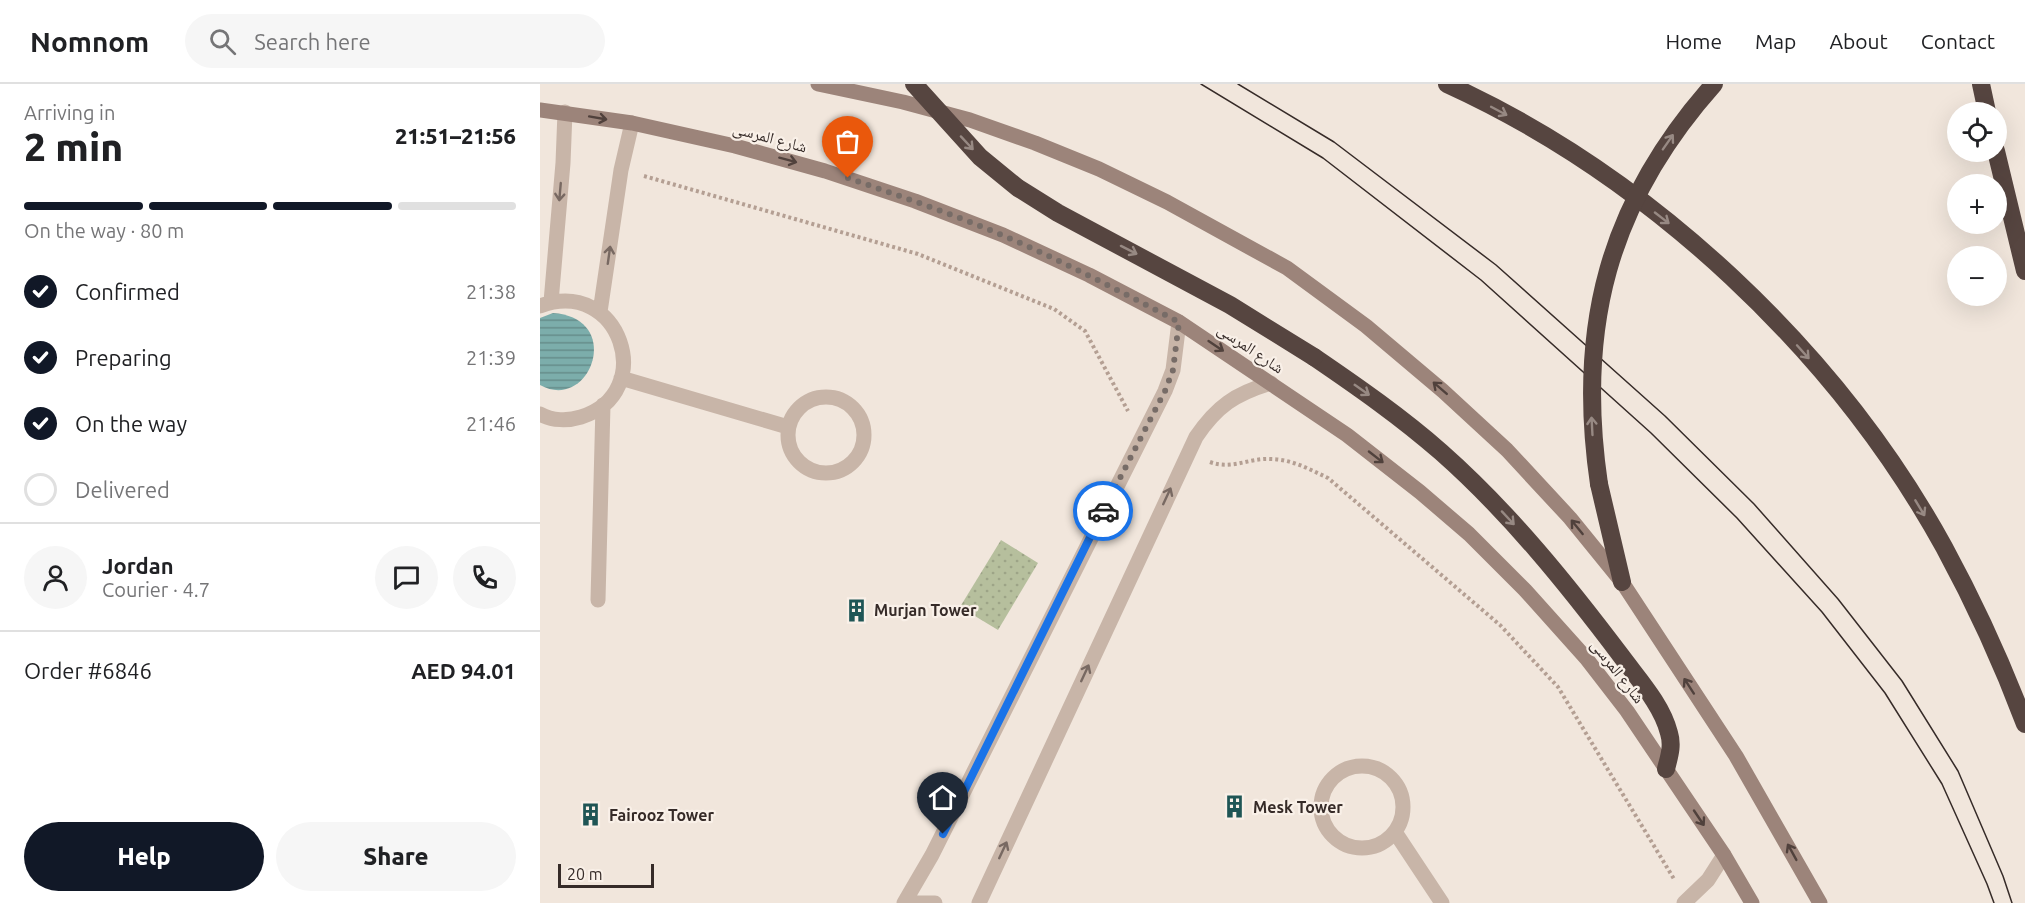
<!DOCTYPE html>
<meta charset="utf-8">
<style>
body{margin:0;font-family:Ubuntu,"Noto Naskh Arabic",sans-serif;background:#f6f6f6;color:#202124;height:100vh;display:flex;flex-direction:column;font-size:22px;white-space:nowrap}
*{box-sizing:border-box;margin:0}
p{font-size:20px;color:#757577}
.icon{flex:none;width:33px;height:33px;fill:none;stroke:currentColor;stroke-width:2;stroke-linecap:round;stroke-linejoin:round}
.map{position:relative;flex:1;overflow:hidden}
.sheet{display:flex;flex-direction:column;background:#fff;width:540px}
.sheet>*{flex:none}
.tools{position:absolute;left:1407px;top:18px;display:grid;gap:12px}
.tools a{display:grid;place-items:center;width:60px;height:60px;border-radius:50%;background:#fff;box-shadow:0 6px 24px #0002;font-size:30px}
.scale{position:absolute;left:18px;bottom:15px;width:96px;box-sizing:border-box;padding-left:6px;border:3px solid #362b28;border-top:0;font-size:16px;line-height:21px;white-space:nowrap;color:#362b28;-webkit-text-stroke:4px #f9f0e8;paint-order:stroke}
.pin{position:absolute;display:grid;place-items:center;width:51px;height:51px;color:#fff;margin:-62px -26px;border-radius:50% 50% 50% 0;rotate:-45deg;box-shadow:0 0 6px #0007}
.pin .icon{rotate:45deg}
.courier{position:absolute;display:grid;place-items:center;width:60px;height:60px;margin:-30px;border:4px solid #1a73e8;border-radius:50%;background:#fff;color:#222;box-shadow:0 2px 8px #0007}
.overview em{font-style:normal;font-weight:800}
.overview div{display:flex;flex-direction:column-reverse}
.overview{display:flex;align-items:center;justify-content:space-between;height:102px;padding:0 24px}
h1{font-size:39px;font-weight:800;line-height:45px}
.bar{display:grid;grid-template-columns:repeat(4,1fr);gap:9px 6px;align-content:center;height:72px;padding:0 24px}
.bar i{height:8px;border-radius:4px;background:#e0e0e0}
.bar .selected{background:#111827}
.bar p{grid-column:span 4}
.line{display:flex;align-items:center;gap:15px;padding:0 24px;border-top:2px solid #e0e0e0}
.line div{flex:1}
.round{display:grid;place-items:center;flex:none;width:63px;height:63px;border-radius:32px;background:#f6f6f6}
ol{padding:0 24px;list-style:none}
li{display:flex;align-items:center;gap:18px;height:66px}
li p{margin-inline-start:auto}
li .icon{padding:6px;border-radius:50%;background:#111827;color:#fff;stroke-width:4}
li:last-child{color:#757577}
li i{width:33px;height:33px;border:3px solid #e0e0e0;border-radius:50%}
.action{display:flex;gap:12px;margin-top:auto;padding:12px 24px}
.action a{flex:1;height:69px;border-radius:36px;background:#111827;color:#fff;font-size:24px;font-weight:800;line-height:69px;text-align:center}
.action a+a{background:#f6f6f6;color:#202124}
header{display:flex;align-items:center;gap:36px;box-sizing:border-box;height:84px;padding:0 30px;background:#fff;border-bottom:2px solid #e0e0e0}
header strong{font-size:28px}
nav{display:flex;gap:33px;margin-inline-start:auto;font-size:21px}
.search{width:420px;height:54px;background:#f6f6f6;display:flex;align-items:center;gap:15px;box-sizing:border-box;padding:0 21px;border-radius:33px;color:#757577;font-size:22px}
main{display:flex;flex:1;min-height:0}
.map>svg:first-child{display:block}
.grass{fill:url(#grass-dots)}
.water{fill:url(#water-rules)}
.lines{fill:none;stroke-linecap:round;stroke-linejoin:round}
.path{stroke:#b49f93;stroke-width:4;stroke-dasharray:3 3;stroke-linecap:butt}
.lane{stroke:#c8b5a8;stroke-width:15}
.street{stroke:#c8b5a8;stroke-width:15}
.secondary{stroke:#9c847a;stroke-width:15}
.highway{stroke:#564540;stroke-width:18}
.tram{stroke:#362b28;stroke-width:1.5}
.highway-bridge{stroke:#564540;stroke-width:18}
.oneway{stroke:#978983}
.oneway2{stroke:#50413c}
.oneway3{stroke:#786962}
.done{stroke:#776c67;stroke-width:6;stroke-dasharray:0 10.8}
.route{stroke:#1a73e8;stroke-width:8}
.labels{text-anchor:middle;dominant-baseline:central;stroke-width:4.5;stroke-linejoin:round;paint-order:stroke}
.street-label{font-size:16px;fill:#362b28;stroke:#f9f0e8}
.poi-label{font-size:16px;font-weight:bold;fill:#362b28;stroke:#f9f0e8;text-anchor:start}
</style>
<header>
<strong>Nomnom</strong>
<div class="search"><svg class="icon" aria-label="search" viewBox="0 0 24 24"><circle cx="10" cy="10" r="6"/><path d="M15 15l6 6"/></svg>Search here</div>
<nav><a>Home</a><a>Map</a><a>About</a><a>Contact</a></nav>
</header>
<main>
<section class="sheet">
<div class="overview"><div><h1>2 min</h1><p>Arriving in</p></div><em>21:51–21:56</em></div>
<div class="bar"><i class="selected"></i><i class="selected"></i><i class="selected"></i><i></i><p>On the way · 80 m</p></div>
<ol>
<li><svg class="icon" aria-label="check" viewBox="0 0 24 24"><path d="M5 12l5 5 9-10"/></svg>Confirmed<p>21:38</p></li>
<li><svg class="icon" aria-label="check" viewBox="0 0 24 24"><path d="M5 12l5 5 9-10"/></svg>Preparing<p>21:39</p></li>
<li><svg class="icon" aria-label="check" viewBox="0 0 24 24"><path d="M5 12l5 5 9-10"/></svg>On the way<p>21:46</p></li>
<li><i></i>Delivered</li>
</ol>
<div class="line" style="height:108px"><a class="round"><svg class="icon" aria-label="person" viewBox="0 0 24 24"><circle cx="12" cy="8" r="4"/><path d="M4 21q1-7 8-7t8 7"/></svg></a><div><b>Jordan</b><p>Courier · 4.7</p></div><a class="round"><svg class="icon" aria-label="chat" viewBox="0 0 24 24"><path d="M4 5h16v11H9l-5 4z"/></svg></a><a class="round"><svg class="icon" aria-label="phone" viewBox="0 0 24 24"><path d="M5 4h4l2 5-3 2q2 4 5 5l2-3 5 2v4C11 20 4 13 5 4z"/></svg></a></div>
<div class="line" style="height:78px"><div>Order #6846</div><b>AED 94.01</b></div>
<div class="action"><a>Help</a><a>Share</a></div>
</section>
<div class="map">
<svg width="1485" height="819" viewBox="0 0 1485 819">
<defs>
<pattern id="grass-dots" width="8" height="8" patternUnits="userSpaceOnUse" patternTransform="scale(1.5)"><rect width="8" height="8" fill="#b6bf9d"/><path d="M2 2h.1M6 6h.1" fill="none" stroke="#9da487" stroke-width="1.8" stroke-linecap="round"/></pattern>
<pattern id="water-rules" width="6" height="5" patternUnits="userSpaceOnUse" patternTransform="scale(1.5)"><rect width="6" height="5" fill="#7cadab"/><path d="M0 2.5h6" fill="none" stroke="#668d8b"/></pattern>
</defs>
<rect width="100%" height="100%" fill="#f1e6dc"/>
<!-- grass -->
<path class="grass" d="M461 456 498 479 458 546 420 523Z"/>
<!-- water -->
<path class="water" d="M13 229C85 234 50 329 0 301V234Z"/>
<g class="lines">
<!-- path -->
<path class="path" d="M104 92 378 170 514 225 545 247 588 327
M670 378C692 386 708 374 730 375 751 375 769 385 788 394L960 541 1018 603 1134 795"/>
<!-- lane -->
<path class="lane" d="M11 218 23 79 25 28
M0 222C80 192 119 309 41 333 28 337 12 337 0 330
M60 228 81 86 92 39
M81 294 248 343
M248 351a38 38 0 1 1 76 0a38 38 0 1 1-76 0Z
M58 516 63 321
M781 723a41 41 0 1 1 82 0a41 41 0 1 1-82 0Z
M855 748 902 819
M1144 819 1168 796 1184 771"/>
<!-- street -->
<path class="street" d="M364 819 392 771 625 307 633 286 639 238
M372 819H395
M439 819 656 353C677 322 695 310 731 299"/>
<!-- secondary -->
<path class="secondary" d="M278 0 363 18 430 36 495 59 559 85 627 118 747 184 826 242 903 307 967 366 1030 434 1082 498 1196 672 1280 819
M0 26 92 39 195 62 285 87 375 117 463 151 549 191 639 238 807 351 880 408 929 450 985 506 1046 574 1087 627 1184 771 1212 819"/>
<!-- highway -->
<path class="highway" d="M907 0C1111 93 1296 267 1404 463 1435 520 1462 579 1485 640
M1441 0 1447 28
M1456 67 1485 187
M774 273C818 303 861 333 901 368 969 428 1027 500 1082 573 1099 596 1122 621 1129 649 1133 662 1129 673 1126 685
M1059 400 1082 498"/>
<!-- tram -->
<path class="tram" d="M661 0 783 74 941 196 1111 349 1197 434 1282 528 1345 609 1402 700 1447 800 1454 819
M698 0 794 58 956 181 1125 332 1214 420 1298 515 1362 597 1418 687 1463 792 1472 819"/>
<!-- highway-bridge -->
<path class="highway-bridge" d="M374 0 440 73 478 104 518 129 690 221 774 273
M1059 400C1036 244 1068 119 1174 0"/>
</g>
<!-- one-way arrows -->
<defs><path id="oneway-shaft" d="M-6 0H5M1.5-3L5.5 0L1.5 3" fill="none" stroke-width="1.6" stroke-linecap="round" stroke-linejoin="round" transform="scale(1.5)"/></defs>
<g class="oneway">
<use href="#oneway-shaft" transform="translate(959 27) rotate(28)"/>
<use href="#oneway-shaft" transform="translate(1128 58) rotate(-55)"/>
<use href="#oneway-shaft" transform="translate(427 59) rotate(47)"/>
<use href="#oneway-shaft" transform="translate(1122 134) rotate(38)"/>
<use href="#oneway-shaft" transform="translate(589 166) rotate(27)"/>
<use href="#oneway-shaft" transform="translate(1263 268) rotate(48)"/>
<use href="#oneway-shaft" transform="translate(822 306) rotate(35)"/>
<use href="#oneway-shaft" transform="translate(1052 342) rotate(-93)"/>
<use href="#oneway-shaft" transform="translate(1380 424) rotate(59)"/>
<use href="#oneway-shaft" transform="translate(968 434) rotate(47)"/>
</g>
<g class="oneway2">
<use href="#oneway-shaft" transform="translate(58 34) rotate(10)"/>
<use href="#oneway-shaft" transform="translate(248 76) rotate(15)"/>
<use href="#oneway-shaft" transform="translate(676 262) rotate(34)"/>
<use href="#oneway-shaft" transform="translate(900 304) rotate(-139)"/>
<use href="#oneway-shaft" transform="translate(836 373) rotate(38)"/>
<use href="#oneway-shaft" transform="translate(1037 443) rotate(-129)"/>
<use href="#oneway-shaft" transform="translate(1149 602) rotate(-123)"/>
<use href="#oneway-shaft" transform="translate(1159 734) rotate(56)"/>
<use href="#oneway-shaft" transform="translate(1252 768) rotate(-119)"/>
</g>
<g class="oneway3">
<use href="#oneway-shaft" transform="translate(20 108) rotate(95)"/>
<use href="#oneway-shaft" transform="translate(69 171) rotate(-82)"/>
<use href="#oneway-shaft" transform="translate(627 412) rotate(-65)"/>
<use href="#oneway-shaft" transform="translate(545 589) rotate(-65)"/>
<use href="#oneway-shaft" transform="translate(463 766) rotate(-65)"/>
</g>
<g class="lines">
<!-- done -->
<path class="done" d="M308 94C360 112 412 130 462 151 523 177 581 208 639 238L633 286 625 307 563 427"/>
<!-- route -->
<path class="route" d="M403 750 563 427"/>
</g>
<!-- icons -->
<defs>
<symbol id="building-bare" viewBox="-9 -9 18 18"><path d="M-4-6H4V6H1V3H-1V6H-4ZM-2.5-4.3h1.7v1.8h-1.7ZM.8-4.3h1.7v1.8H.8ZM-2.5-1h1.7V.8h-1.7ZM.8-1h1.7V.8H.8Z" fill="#1f5555" stroke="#f9f0e8" stroke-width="2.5" paint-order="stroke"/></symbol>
</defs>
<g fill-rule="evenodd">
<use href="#building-bare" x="300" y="510" width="33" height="33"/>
<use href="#building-bare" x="678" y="706" width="33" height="33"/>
<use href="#building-bare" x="34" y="714" width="33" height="33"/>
</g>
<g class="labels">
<!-- street labels -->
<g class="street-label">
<text transform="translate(230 53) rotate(15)">شارع المرسى</text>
<text transform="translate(711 264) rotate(34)">شارع المرسى</text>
<text transform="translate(1078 587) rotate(52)">شارع المرسى</text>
</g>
<!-- poi labels -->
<g class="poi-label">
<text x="334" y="526">Murjan Tower</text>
<text x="713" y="723">Mesk Tower</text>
<text x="69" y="731">Fairooz Tower</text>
</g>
</g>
</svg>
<div class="tools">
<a><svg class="icon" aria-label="locate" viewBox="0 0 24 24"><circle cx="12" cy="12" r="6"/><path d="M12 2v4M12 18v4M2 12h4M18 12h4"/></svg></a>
<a>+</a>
<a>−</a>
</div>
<div class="scale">20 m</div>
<div class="pin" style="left:308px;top:94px;background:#ea580c"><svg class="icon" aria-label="bag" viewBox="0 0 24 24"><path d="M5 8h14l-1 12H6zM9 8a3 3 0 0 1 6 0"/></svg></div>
<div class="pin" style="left:403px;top:750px;background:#1f2937"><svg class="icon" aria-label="home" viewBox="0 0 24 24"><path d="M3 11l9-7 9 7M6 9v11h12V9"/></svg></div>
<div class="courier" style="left:563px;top:427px"><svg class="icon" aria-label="car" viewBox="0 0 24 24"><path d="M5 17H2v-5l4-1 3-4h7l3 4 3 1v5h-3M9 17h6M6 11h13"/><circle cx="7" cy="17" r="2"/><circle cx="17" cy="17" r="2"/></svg></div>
</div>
</main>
